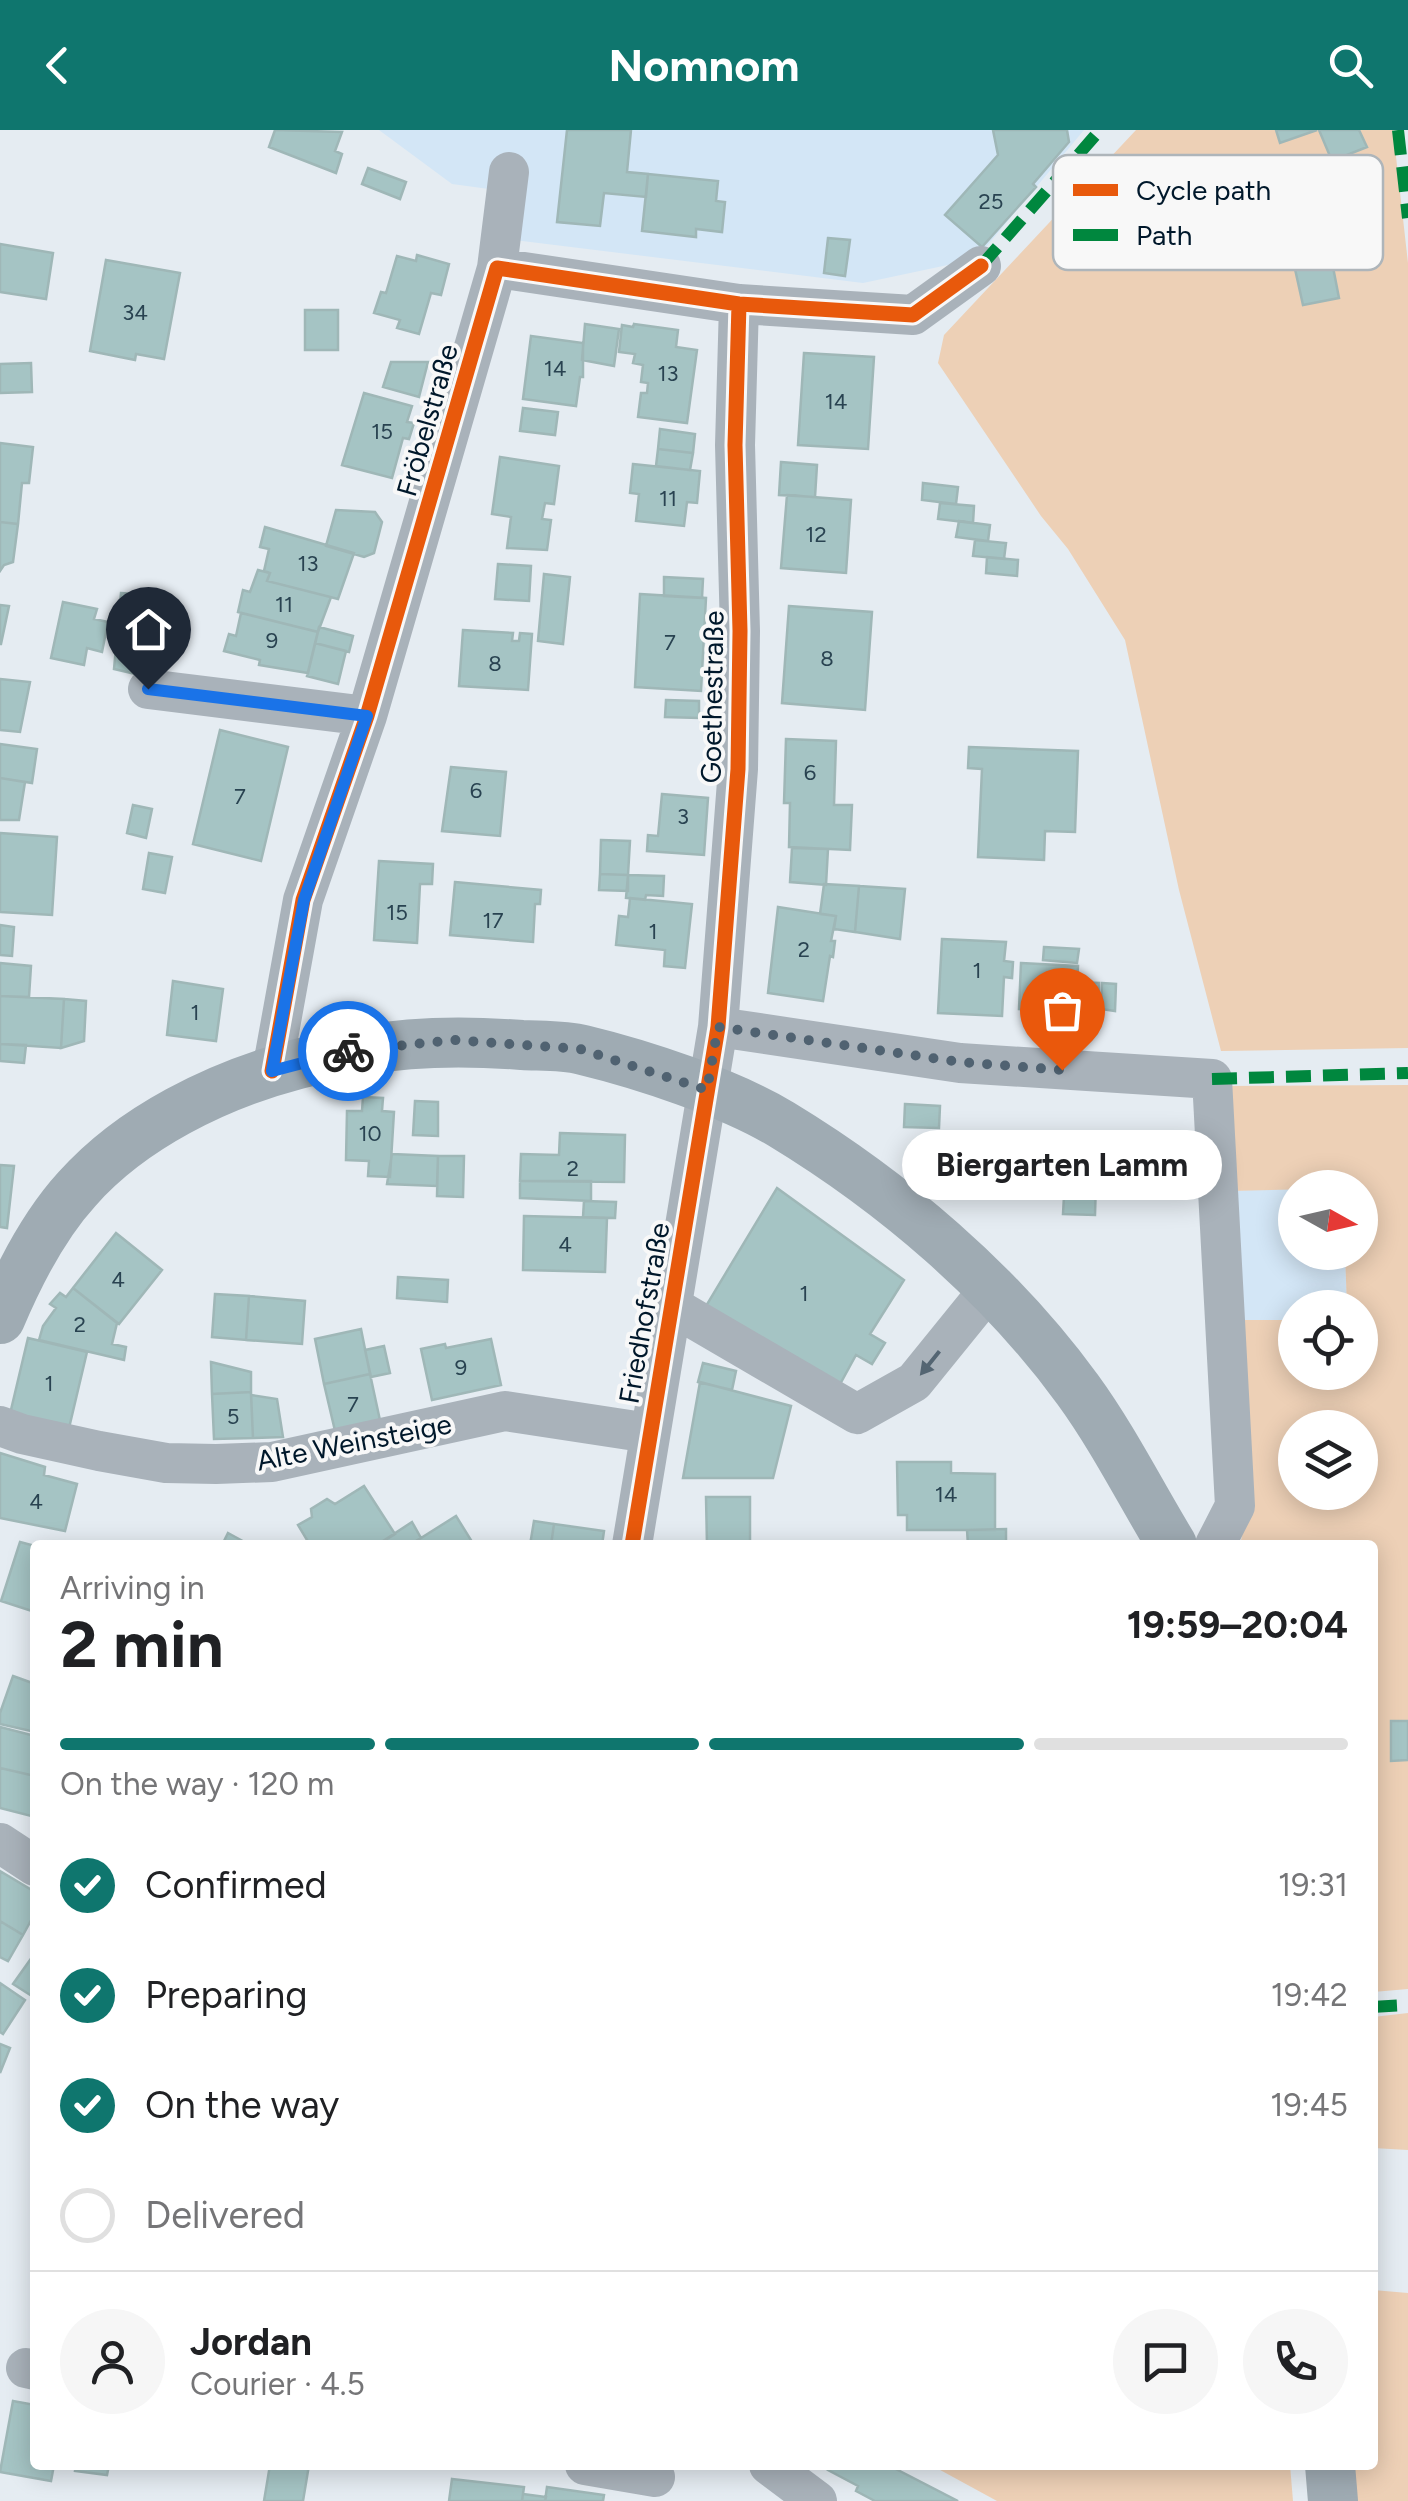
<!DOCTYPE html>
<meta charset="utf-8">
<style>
body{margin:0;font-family:Figtree,sans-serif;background:#f6f6f6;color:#202124;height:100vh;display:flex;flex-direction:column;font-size:38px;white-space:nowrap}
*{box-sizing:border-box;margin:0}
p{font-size:32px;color:#757577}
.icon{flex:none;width:55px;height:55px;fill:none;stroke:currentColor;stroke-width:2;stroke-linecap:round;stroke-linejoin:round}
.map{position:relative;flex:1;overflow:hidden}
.sheet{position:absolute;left:30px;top:1410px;width:1348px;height:930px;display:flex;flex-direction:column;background:#fff;border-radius:10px;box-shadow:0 5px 25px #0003}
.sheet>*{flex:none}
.needle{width:65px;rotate:98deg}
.controls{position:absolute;left:1278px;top:1040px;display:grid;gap:20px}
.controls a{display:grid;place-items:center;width:100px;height:100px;border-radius:50%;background:#fff;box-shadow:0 5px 25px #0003;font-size:50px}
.pin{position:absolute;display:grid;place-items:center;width:85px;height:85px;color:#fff;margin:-102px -42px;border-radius:50% 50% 50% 0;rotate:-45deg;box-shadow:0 0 10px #0007}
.pin .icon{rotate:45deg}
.courier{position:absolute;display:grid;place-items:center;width:100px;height:100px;margin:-50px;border:8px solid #1a73e8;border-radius:50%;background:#fff;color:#222;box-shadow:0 2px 12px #0007}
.bubble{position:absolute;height:70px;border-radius:35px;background:#fff;box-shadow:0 5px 25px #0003;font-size:32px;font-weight:700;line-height:70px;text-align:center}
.headline em{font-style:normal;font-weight:700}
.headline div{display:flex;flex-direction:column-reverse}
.headline{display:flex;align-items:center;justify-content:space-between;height:170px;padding:0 30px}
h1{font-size:65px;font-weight:700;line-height:75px}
.bar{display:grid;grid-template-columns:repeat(4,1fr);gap:15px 10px;align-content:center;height:120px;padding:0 30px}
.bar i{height:12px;border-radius:8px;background:#e0e0e0}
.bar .active{background:#0f766e}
.bar p{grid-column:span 4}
.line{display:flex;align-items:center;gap:25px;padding:0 30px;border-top:2px solid #e0e0e0}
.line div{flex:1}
.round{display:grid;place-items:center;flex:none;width:105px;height:105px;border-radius:52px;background:#f6f6f6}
ol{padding:0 30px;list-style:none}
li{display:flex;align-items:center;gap:30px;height:110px}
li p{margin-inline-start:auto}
li .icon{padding:10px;border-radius:50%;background:#0f766e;color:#fff;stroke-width:4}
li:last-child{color:#757577}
li i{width:55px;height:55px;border:5px solid #e0e0e0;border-radius:50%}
header{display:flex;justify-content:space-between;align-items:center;height:130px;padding:0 30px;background:#0f766e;color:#fff;font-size:45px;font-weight:700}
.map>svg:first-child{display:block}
.built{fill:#d3e6f6}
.green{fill:#edd0b6;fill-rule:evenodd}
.building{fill:#a5c4c4;stroke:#9fb7b7;stroke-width:2.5}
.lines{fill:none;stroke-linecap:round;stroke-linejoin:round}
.minor{stroke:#a9b2ba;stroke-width:40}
.major{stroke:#9fabb3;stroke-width:50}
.quiet{stroke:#00873e;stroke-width:12;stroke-dasharray:25 12;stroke-linecap:butt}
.cycleway-casing{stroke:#f8f8f8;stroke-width:21}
.cycleway{stroke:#e8590c;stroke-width:15}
.oneway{fill:#546572}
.done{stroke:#506271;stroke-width:10;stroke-dasharray:0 18}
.route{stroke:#1a73e8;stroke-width:12}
.labels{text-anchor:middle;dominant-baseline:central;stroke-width:8;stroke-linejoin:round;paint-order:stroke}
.number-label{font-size:22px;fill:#294351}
.street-label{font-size:28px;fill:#00182b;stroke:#f8f8f8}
.key{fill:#f8f8f8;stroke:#aeb5ba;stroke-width:2.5}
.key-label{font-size:28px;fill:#00182b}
</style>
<header><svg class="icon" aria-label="back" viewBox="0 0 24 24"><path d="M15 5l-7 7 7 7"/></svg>Nomnom<svg class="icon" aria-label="search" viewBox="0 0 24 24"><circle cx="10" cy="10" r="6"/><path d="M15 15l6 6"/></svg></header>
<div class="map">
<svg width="1408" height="2371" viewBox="0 0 1408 2371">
<rect width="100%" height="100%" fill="#e5ecf2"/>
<!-- built -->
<path class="built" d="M379 0H1084L976 129 863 153 482 106 489 59 452 54Z
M1295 1058V1122L1345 1123 1347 1177 1295 1178V1190H1240L1230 1061Z"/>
<!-- green -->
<path class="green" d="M1136 0H1393L1408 133V918L1221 921 1179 760 1125 510 1068 419 1041 386 938 233 944 205Z
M1408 955V1859L1373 1862 1372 1415H1240L1247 1382 1240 1190H1295V1242H1360V1178L1347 1177 1345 1123 1360 1122V1058L1230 1061 1224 956ZM1295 1298H1360V1362H1295Z
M1408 1883V2020L1373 2018V1887Z
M1373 2160 1408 2163V2371H1355L1352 2335H1372Z
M931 2335H1290L1293 2371H997Z"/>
<!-- building -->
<path class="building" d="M275 0 342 2 335 21 342 24 336 43 269 17Z
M567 0H631L627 42 648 44 646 67 604 63 600 96 557 92Z
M993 0H1067L1069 12 1033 54 1036 57 982 117 945 85 998 25Z
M1276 0H1317L1280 13Z
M1319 0H1359L1367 17 1332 31Z
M368 38 406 52 400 69 362 54Z
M648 44 718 51 716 71 725 72 722 102 696 99V107L642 101Z
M828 108 850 110 845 146 824 143Z
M0 114 53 123 46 169 0 162Z
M417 125 449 134 441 165 431 163 419 204 397 198 400 190 374 183 381 162 386 163 397 126 416 131Z
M106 130 180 143 164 229 136 224 135 230 90 221Z
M1332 132 1339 168 1303 175 1295 139Z
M305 180H338V220H305Z
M585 194 619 199 614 236 582 230Z
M634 194 678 200 676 217 697 220 687 293 638 287 641 263H647L648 253 641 252 643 235 633 233 635 224 619 222 622 195 633 197Z
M531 206 583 213V247H580L576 276 523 269Z
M804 223 874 227 868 319 798 315Z
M391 232H428L419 267 383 257Z
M31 233 32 262 0 263V234Z
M364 263 412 276 407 292 414 293 409 309 403 308 392 348 342 335Z
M523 278 558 282 555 305 520 301Z
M660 299 695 304 693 323 658 319Z
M0 313 33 317 29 353H22L18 394 0 392Z
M658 319 693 323 690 340 656 336Z
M500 327 559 336 554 374 545 373 542 389 551 390 547 420 507 418 511 387 492 384Z
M781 332 817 335 815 367 779 365Z
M633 334 700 341 697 373 687 372 684 396 636 391 639 364 630 363Z
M923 353 958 357 956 374 922 370Z
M787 365 851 370 846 443 781 438Z
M940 373 974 376 973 393 938 389Z
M336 380 375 382 382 392 374 423 364 427 326 416Z
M959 391 990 395 988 411 956 407Z
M0 392 18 394 13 432 4 435 0 441Z
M265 397 354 423 338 469 267 451 270 443 264 441 269 419 260 417Z
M975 410 1006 413 1004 429 973 426Z
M987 427 1018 430 1017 446 986 443Z
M498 434 531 436 529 471 495 469Z
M258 440 270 443 267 451 331 467 318 502 238 482 243 460 250 462Z
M544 444 570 447 563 514 538 511Z
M664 447 703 449 702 468 664 466Z
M121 463 148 465 144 516H151L148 547 114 539Z
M640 464 706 468 701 561 635 557Z
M63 472 97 479 94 489 108 492 102 522 87 518 84 535 51 528Z
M0 475 9 476 1 514H0Z
M789 476 872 482 865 580 782 573Z
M241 483 318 502 308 543 259 535 260 530 224 521 229 504 236 506Z
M319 497 353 506 349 522 315 513Z
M463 500 513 503 512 511H519L520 503 532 504 528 560 459 556Z
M315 513 346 521 338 554 307 546Z
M0 549 30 552 20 602 0 600Z
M666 570 699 571V588L665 587Z
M220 600 288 617 261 731 193 714Z
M786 609 836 611 834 675H852L850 720 789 717 790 673H784Z
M0 614 37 619 32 653 0 648Z
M969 617 1078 621 1075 702 1045 701 1044 730 978 727 982 639 968 638Z
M451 637 506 642 500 706 442 701Z
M0 648 25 652 19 690H0Z
M662 664 708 668 704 725 647 721 648 705 658 706Z
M133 675 152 679 146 708 127 703Z
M0 703 57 707 52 785 0 782Z
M601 710 630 711 628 745 600 744Z
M792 718 828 719 826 755 790 752Z
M149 723 172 727 165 763 143 759Z
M379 731 433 734 432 754H420L417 813 374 810Z
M600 744 628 745V761L599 760Z
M628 745 664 746 663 766 646 765 645 770 626 768Z
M455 752 541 760 540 774H535L533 812 450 805Z
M824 754 859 756 855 802 834 799 836 786 820 784Z
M859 756 905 759 900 809 855 802Z
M630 768 692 774 685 838 664 836 665 820 616 815 619 786 628 787Z
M778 777 836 786 831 811H835L833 827 830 826 823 871 768 863Z
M0 795 14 797 12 826 0 825Z
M942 809 1006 812 1004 831 1013 832 1012 848 1004 847 1002 886 938 883Z
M1044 817 1079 819 1077 833 1043 830Z
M0 833 31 836 29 867 0 866Z
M1021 833 1078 836 1077 852 1099 853 1098 883 1019 879Z
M173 851 223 859 216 911 167 905Z
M1102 853 1116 854 1115 881 1101 879Z
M0 866 64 869 61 918 0 914Z
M64 869 86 871 84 911 61 918Z
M0 914 26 915 24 933 0 931Z
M363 967 383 968 382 981 394 982 390 1047 368 1046 369 1031 346 1030 347 981H362Z
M415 971 438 972V1006L413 1005Z
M905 974 940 976 939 998 904 997Z
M560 1003 625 1005 624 1052 520 1051 521 1024 559 1025Z
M1025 1010 1079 1011V1017L1097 1018 1095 1085 1063 1084 1064 1066 1022 1064Z
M392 1024 438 1026 437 1056 387 1054Z
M438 1026H464L463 1067 437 1066Z
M0 1035 14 1036 7 1098 0 1097Z
M520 1051H591V1071L520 1068Z
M777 1058 904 1150 870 1204 885 1213 872 1234 856 1225 839 1256 706 1176Z
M584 1071 616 1072 615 1088 583 1087Z
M524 1086 607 1088 605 1142 523 1140Z
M116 1103 162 1140 119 1194 73 1158Z
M398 1147 448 1150 447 1172 397 1168Z
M73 1158 117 1193 112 1214 126 1217 124 1230 39 1210 43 1196 56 1178 50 1174 60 1163 66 1167Z
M215 1164 249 1166 246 1210 212 1207Z
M249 1166 305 1171 302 1214 246 1210Z
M361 1199 370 1244 324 1254 315 1209Z
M28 1208 87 1222 69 1298 10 1284Z
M491 1209 501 1255 432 1270 421 1219 445 1214 446 1218Z
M384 1216 390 1243 371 1247 365 1220Z
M211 1232 251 1242V1262L212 1264Z
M703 1233 736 1241 732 1260 698 1252Z
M370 1244 381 1295 336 1305 324 1254Z
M700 1252 791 1276 773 1348H683Z
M251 1262 253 1308 214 1309 212 1264Z
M251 1265 277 1269 283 1307 253 1308Z
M0 1323 45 1337 44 1345 77 1354 65 1401 0 1388Z
M897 1332H951V1343L995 1344V1400H907V1385H898Z
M364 1356 395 1404 377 1415H310L298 1395 312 1387 311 1379 327 1369 335 1374Z
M706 1367H750V1415H707Z
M456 1386 474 1415H409L421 1408Z
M534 1391 554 1394 551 1415H530Z
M412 1392 421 1408 409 1415H377Z
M554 1394 604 1401 602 1415H551Z
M1006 1399V1415H968L967 1400Z
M228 1403 250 1415H222Z
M20 1412 35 1416V1482L1 1471Z
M13 1546 35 1554V1602L0 1594V1583Z
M1391 1591H1408V1630L1391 1631Z
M0 1597 35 1606V1646L0 1638Z
M0 1638 35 1646V1687L0 1678Z
M0 1741 35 1762V1783L23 1805 0 1791Z
M0 1791 23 1805 8 1831 0 1827Z
M35 1823V1868L13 1854Z
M0 1853 25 1870 3 1904 0 1902Z
M0 1914 10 1918 0 1943Z
M13 2271 35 2275V2335H54L51 2351 0 2342Z
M76 2335H109L107 2345 75 2341Z
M270 2335H309L303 2371H264Z
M831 2335H888L958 2371H875L856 2361 858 2356 828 2340Z
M452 2349 524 2357 522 2371H449Z
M547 2357 604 2365 603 2371H545Z
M523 2364 546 2367 545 2371H522Z"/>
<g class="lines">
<!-- minor -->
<path class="minor" d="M497 138 739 174 913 185 981 136
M148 559 367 586
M718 897 960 933 1212 949 1235 1376 1215 1415
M272 941 303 770 367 586 497 138 509 42
M670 1175 857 1284 914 1252 991 1157
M0 1296 22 1304 99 1321 166 1333 216 1334 272 1332 505 1281 649 1303
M632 1415 718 897 738 639 740 501 735 315 739 174
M0 1713 35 1736
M26 2238 35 2240
M585 2335 655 2347
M769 2335 817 2371"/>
<!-- major -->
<path class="major" d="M0 1189C19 1144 44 1095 77 1059 132 997 218 955 298 934 377 913 441 909 522 915 542 916 564 915 583 920 641 934 730 963 781 994 893 1062 1000 1153 1078 1260 1113 1308 1141 1364 1172 1415
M1330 2335 1333 2371"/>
<!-- quiet -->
<path class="quiet" d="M1398 0 1408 88
M981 136 1100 0
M1212 949 1408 943
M1372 1877 1408 1875"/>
<defs>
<path id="cycleway" d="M272 941 303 770 367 586 497 138 739 174 913 185 981 136
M632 1415 718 897 738 639 740 501 735 315 739 174"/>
</defs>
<!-- cycleway casing -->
<use href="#cycleway" class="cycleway-casing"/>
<!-- cycleway -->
<use href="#cycleway" class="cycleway"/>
</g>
<!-- one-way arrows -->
<defs><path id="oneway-solid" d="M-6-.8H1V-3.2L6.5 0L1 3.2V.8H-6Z" transform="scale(2.5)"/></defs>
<use class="oneway" href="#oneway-solid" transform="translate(930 1233) rotate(129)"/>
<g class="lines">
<!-- done -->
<path class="done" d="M348 921 454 910 580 919 707 960 718 897 960 932 1062 940"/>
<!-- route -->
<path class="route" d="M148 559 367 586 304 770 272 941 348 921"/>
</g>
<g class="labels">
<!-- number labels -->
<g class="number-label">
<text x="991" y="71">25</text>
<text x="135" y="182">34</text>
<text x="555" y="238">14</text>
<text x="668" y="243">13</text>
<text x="836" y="271">14</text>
<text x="382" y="301">15</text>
<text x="668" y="368">11</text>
<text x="816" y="404">12</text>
<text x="308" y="433">13</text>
<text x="284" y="474">11</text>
<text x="272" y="510">9</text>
<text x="670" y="512">7</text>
<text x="827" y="528">8</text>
<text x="495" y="533">8</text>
<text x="810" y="642">6</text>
<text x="476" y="660">6</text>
<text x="240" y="666">7</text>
<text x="683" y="686">3</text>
<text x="397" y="782">15</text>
<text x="493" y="790">17</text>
<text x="653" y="801">1</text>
<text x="804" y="819">2</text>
<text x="977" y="840">1</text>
<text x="195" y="882">1</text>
<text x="370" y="1003">10</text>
<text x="573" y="1038">2</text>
<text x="565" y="1114">4</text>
<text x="118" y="1149">4</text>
<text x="804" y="1163">1</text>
<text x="80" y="1194">2</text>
<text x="461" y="1237">9</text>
<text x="49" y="1253">1</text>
<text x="353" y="1274">7</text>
<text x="233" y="1286">5</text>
<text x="946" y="1364">14</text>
<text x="36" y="1371">4</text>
</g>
<!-- street labels -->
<g class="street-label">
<text transform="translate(427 290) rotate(-74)">Fröbelstraße</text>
<text transform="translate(712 567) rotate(-89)">Goethestraße</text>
<text transform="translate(644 1183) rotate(-80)">Friedhofstraße</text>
<text transform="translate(354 1312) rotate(-11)">Alte Weinsteige</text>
</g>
</g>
<!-- legend -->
<rect x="1053" y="25" width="330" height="115" rx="15" class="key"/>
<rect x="1073" y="54" width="45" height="12" fill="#e8590c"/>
<rect x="1073" y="99" width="45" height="12" fill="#00873e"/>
<g class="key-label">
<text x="1136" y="70">Cycle path</text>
<text x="1136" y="115">Path</text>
</g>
</svg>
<div class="controls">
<a><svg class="needle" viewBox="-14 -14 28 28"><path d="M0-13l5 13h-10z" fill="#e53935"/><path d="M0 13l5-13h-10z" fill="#757577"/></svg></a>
<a><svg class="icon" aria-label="locate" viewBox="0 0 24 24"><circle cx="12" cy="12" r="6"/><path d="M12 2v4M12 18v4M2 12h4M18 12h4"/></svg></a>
<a><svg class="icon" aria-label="layers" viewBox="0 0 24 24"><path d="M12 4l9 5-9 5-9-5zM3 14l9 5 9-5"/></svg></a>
</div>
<div class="pin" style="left:1062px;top:940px;background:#ea580c"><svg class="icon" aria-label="bag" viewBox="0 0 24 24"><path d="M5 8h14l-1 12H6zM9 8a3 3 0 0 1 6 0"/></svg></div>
<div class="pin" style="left:148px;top:559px;background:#1f2937"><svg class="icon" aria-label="home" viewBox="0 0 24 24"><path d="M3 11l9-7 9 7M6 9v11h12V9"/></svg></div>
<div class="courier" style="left:348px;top:921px"><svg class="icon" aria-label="bike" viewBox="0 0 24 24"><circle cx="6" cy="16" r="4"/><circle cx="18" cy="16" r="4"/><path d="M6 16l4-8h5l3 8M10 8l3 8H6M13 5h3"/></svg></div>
<div class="bubble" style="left:902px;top:1000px;width:320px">Biergarten Lamm</div>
<section class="sheet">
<div class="headline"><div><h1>2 min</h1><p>Arriving in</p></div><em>19:59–20:04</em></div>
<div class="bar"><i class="active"></i><i class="active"></i><i class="active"></i><i></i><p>On the way · 120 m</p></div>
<ol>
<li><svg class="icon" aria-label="check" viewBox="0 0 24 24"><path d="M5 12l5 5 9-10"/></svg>Confirmed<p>19:31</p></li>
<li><svg class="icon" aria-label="check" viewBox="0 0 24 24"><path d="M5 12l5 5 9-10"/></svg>Preparing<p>19:42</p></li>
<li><svg class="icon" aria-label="check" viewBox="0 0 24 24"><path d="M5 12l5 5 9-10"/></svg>On the way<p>19:45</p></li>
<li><i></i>Delivered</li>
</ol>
<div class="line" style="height:180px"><a class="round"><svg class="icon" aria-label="person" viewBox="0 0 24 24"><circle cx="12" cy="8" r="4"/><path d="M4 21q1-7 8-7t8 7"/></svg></a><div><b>Jordan</b><p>Courier · 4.5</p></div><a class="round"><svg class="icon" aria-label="chat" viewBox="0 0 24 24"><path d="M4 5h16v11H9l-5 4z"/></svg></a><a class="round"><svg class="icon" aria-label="phone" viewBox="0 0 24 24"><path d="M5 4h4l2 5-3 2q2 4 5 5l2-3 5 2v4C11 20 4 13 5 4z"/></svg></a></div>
</section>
</div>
